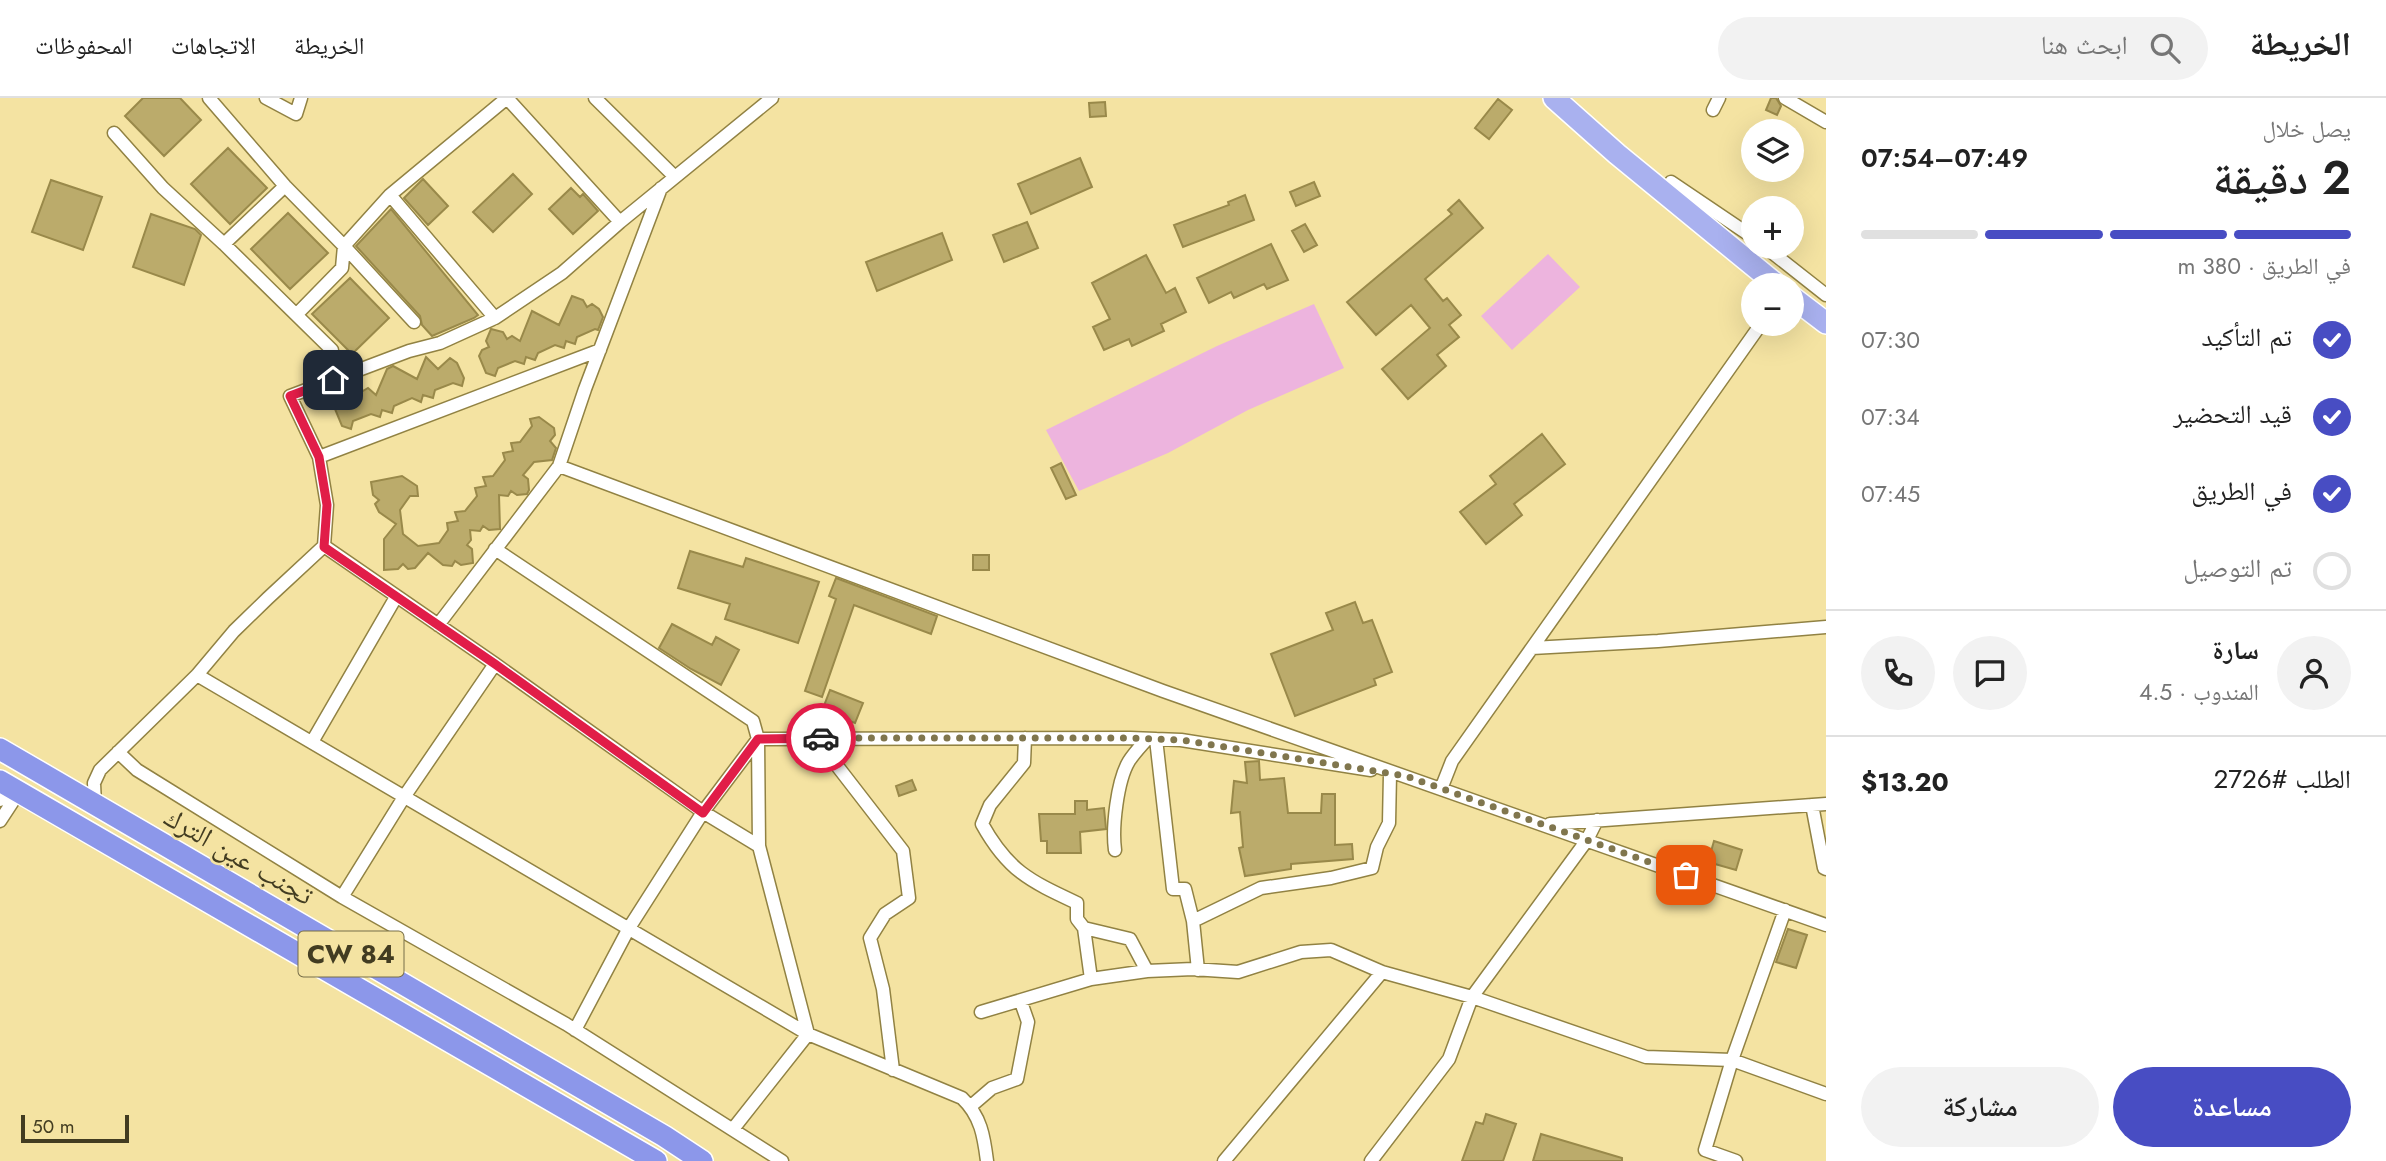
<!DOCTYPE html>
<html lang="ar">
<meta charset="utf-8">
<style>
body{margin:0;font-family:Jost,"Noto Naskh Arabic",sans-serif;background:#f2f2f2;color:#222;direction:rtl;height:100vh;display:flex;flex-direction:column;font-size:26px;white-space:nowrap}
*{box-sizing:border-box;margin:0}
p{font-size:23px;color:#767676}
.icon{flex:none;width:38px;height:38px;fill:none;stroke:currentColor;stroke-width:2;stroke-linecap:round;stroke-linejoin:round}
.map{position:relative;flex:1;overflow:hidden;direction:ltr}
.details{display:flex;flex-direction:column;background:#fff;width:560px}
.details>*{flex:none}
.tools{position:absolute;left:1741px;top:21px;display:grid;gap:14px}
.tools a{display:grid;place-items:center;width:63px;height:63px;border-radius:50%;background:#fff;box-shadow:0 7px 28px #0002;font-size:35px}
.scale{position:absolute;left:21px;bottom:18px;width:108px;box-sizing:border-box;padding-left:7px;border:4px solid #423c21;border-top:0;font-size:19px;line-height:24px;white-space:nowrap;color:#423c21;-webkit-text-stroke:5px #f4e3a2;paint-order:stroke}
.pin{position:absolute;display:grid;place-items:center;width:60px;height:60px;color:#fff;margin:-30px;border-radius:14px;box-shadow:0 4px 10px #0006}
.courier{position:absolute;display:grid;place-items:center;width:70px;height:70px;margin:-35px;border:5px solid #e11d48;border-radius:50%;background:#fff;color:#222;box-shadow:0 2px 9px #0007}
.head em{font-style:normal;font-weight:600}
.head div{display:flex;flex-direction:column-reverse}
.head{display:flex;align-items:center;justify-content:space-between;height:119px;padding:0 35px}
h1{font-size:46px;font-weight:600;line-height:52px}
.bar{display:grid;grid-template-columns:repeat(4,1fr);gap:10px 7px;align-content:center;height:84px;padding:0 35px}
.bar i{height:9px;border-radius:5px;background:#e0e0e0}
.bar .current{background:#484dc3}
.bar p{grid-column:span 4}
.line{display:flex;align-items:center;gap:18px;padding:0 35px;border-top:2px solid #e0e0e0}
.line div{flex:1}
.round{display:grid;place-items:center;flex:none;width:74px;height:74px;border-radius:37px;background:#f2f2f2}
ol{padding:0 35px;list-style:none}
li{display:flex;align-items:center;gap:21px;height:77px}
li p{margin-inline-start:auto}
li .icon{padding:7px;border-radius:50%;background:#484dc3;color:#fff;stroke-width:4}
li:last-child{color:#767676}
li i{width:38px;height:38px;border:4px solid #e0e0e0;border-radius:50%}
.primary-button{display:flex;gap:14px;margin-top:auto;padding:14px 35px}
.primary-button a{flex:1;height:80px;border-radius:42px;background:#484dc3;color:#fff;font-size:28px;font-weight:600;line-height:80px;text-align:center}
.primary-button a+a{background:#f2f2f2;color:#222}
header{display:flex;align-items:center;gap:42px;box-sizing:border-box;height:98px;padding:0 35px;background:#fff;border-bottom:2px solid #e0e0e0}
header strong{font-size:33px}
nav{display:flex;gap:38px;margin-inline-start:auto;font-size:24px}
.search{width:490px;height:63px;background:#f2f2f2;display:flex;align-items:center;gap:18px;box-sizing:border-box;padding:0 24px;border-radius:38px;color:#767676;font-size:26px}
main{display:flex;flex:1;min-height:0}
.map>svg:first-child{display:block}
.green{fill:#edb4de}
.building{fill:#bbab6b;stroke:#99894a;stroke-width:2}
.lines{fill:none;stroke-linecap:round;stroke-linejoin:round}
.minor-casing{stroke:#918243;stroke-width:15}
.primary-casing{stroke:#fff;stroke-width:24}
.trunk-casing{stroke:#fff;stroke-width:24}
.minor{stroke:#fff;stroke-width:12}
.primary{stroke:#a9b1ef;stroke-width:21}
.trunk{stroke:#8c97ea;stroke-width:21}
.done{stroke:#80764e;stroke-width:7;stroke-dasharray:0 12.6}
.route{stroke:#e11d48;stroke-width:9}
.labels{text-anchor:middle;dominant-baseline:central;stroke-width:5;stroke-linejoin:round;paint-order:stroke}
.shield{fill:#f4e3a2;stroke:#776e48;stroke-width:2}
.shield-label{font-size:26px;font-weight:bold;fill:#423c21}
.street-label{font-size:28px;fill:#423c21;stroke:#f4e3a2}
</style>
<header>
<strong>الخريطة</strong>
<div class="search"><svg class="icon" aria-label="search" viewBox="0 0 24 24"><circle cx="10" cy="10" r="6"/><path d="M15 15l6 6"/></svg>ابحث هنا</div>
<nav><a>الخريطة</a><a>الاتجاهات</a><a>المحفوظات</a></nav>
</header>
<main>
<section class="details">
<div class="head"><div><h1>2 دقيقة</h1><p>يصل خلال</p></div><em>07:49–07:54</em></div>
<div class="bar"><i class="current"></i><i class="current"></i><i class="current"></i><i></i><p>في الطريق · 380 m</p></div>
<ol>
<li><svg class="icon" aria-label="check" viewBox="0 0 24 24"><path d="M5 12l5 5 9-10"/></svg>تم التأكيد<p>07:30</p></li>
<li><svg class="icon" aria-label="check" viewBox="0 0 24 24"><path d="M5 12l5 5 9-10"/></svg>قيد التحضير<p>07:34</p></li>
<li><svg class="icon" aria-label="check" viewBox="0 0 24 24"><path d="M5 12l5 5 9-10"/></svg>في الطريق<p>07:45</p></li>
<li><i></i>تم التوصيل</li>
</ol>
<div class="line" style="height:126px"><a class="round"><svg class="icon" aria-label="person" viewBox="0 0 24 24"><circle cx="12" cy="8" r="4"/><path d="M4 21q1-7 8-7t8 7"/></svg></a><div><b>سارة</b><p>المندوب · 4.5</p></div><a class="round"><svg class="icon" aria-label="chat" viewBox="0 0 24 24"><path d="M4 5h16v11H9l-5 4z"/></svg></a><a class="round"><svg class="icon" aria-label="phone" viewBox="0 0 24 24"><path d="M5 4h4l2 5-3 2q2 4 5 5l2-3 5 2v4C11 20 4 13 5 4z"/></svg></a></div>
<div class="line" style="height:91px"><div>الطلب #2726</div><b>$13.20</b></div>
<div class="primary-button"><a>مساعدة</a><a>مشاركة</a></div>
</section>
<div class="map">
<svg width="1826" height="1063" viewBox="0 0 1826 1063">
<rect width="100%" height="100%" fill="#f4e3a2"/>
<!-- green -->
<path class="green" d="M1548 156 1580 189 1512 252 1481 218Z
M1314 206 1344 270 1248 312 1168 355 1079 393 1046 332 1217 248Z"/>
<!-- building -->
<path class="building" d="M143 0H180L201 22 164 58 125 18Z
M1771 0H1776L1781 8 1777 17 1766 12Z
M1498 1 1512 12 1489 41 1475 30Z
M1105 4 1106 18 1090 19 1089 5Z
M228 50 267 90 230 126 191 86Z
M1080 60 1092 89 1031 116 1018 86Z
M513 76 532 96 493 134 473 114Z
M423 81 448 108 428 127 404 100Z
M51 82 102 99 83 152 32 134Z
M1314 84 1320 98 1296 108 1290 94Z
M571 90 580 99 583 96 598 113 573 136 549 111Z
M1245 97 1254 122 1183 149 1174 127 1229 107 1228 104Z
M1459 102 1483 130 1425 181 1443 203 1447 200 1461 217 1449 227 1459 239 1437 257 1446 268 1408 301 1382 271 1430 230 1411 207 1376 237 1347 204 1452 116 1448 112Z
M391 111 478 217 474 220 432 238 422 227 420 218 356 148Z
M288 115 328 155 290 191 251 151Z
M151 116 195 131 201 137 184 187 133 169Z
M1027 124 1038 150 1004 164 993 137Z
M1305 126 1317 147 1304 154 1292 133Z
M942 135 952 162 877 193 866 164Z
M1271 146 1288 182 1267 191 1264 186 1234 200 1231 194 1209 205 1197 180Z
M1146 157 1166 195 1175 190 1186 214 1161 226 1164 233 1132 248 1129 241 1104 252 1093 229 1110 221 1092 185Z
M350 180 389 220 352 256 312 216Z
M572 198 583 202 587 209 592 206 599 211 603 219 598 232 595 231 577 239 575 246 566 243 564 250 555 247 538 255 535 262 526 259 524 266 515 263 498 270 495 278 486 275 479 258 482 252 489 249 486 243 491 231 503 234 507 241 512 238 520 243 532 213 559 227Z
M426 259 438 271 450 260 457 265 464 280 462 288 453 285 435 292 433 300 423 297 421 304 412 300 394 308 392 315 382 312 380 319 371 316 353 323 351 331 342 328 335 311 338 304 345 302 342 295 346 286 352 284 359 287 363 293 368 290 376 297 387 271 393 268 417 281Z
M539 319 554 330 555 337 550 343 556 350 552 362 534 364 523 377 528 381 529 392 527 396 517 397 511 393 508 398 499 397 500 431 489 432 483 428 480 433 470 432 471 442 467 447 472 451 473 465 461 467 455 463 452 468 443 467 428 455 415 470 408 471 403 466 398 471 384 472V441L396 426 379 414 375 406 379 402 373 397 371 384 402 378 417 388 418 398H410L400 412 403 436 418 448 439 445 448 432 447 425 458 423 455 414 465 413 477 398 475 390 486 388 483 379 493 378 505 362 503 355 513 353 511 345 520 344 532 328 530 321Z
M1542 336 1565 366 1514 406 1522 417 1486 446 1460 414 1496 386 1490 378Z
M1061 365 1076 397 1066 401 1051 370Z
M690 453 743 469 746 460 819 484 798 545 725 521 730 506 678 490Z
M973 457H989V472H973Z
M836 480 937 518 931 536 854 507 822 599 805 593 836 501 829 498Z
M1355 504 1363 525 1372 522 1392 574 1374 581 1376 587 1295 618 1271 556 1333 532 1326 515Z
M672 526 712 547 716 539 739 552 721 587 691 571 659 550Z
M830 592 863 605 855 625 822 613Z
M1259 663 1260 682 1284 680 1288 715H1321L1322 696H1335V747L1352 746 1353 761 1291 766V771L1245 778 1239 750 1243 749 1240 714 1231 715 1234 683 1247 685 1245 664Z
M912 682 916 692 899 698 896 688Z
M1075 703H1087V712L1104 710 1106 731 1080 734 1081 755H1047V743H1041L1039 716H1075Z
M1714 743 1742 752 1736 772 1708 764Z
M1788 831 1807 837 1796 870 1776 864Z
M1486 1016 1516 1026 1503 1063H1462L1476 1024 1483 1026Z
M1541 1036 1622 1060V1063H1533Z"/>
<g class="lines">
<defs>
<path id="minor" d="M209 0 285 88 344 148 390 97 507 0
M266 0 296 16 301 0
M507 0 620 124
M595 0 675 79
M1785 0 1826 24
M1713 12 1719 0
M114 35 163 90 224 146 332 252
M1671 84 1754 140
M390 97 495 220
M224 146 285 88
M1765 149 1826 197
M297 216 342 170 344 148 414 224
M319 359 600 252
M559 368 1163 593 1826 827
M324 448 495 566 703 714 759 748
M495 451 753 623 758 641 759 748 808 936 733 1031
M438 527 559 368 585 291 661 90
M1532 550 1658 543 1826 529
M197 577 808 936 962 1000C981 1018 984 1039 987 1063
M832 640 838 669 903 753 909 800 885 816 870 840 883 891 893 972
M1025 640 1024 665 990 707 982 726C1008 773 1030 783 1077 805V821L1084 830 1091 881
M758 641 1130 640 1181 642 1371 672
M1156 641 1173 791H1185L1193 823
M312 644 396 499
M118 654 137 672 342 799 566 926 782 1063
M1441 691 1452 663 1761 226
M0 702 19 694
M95 707 94 685 100 672 197 577 234 533 268 500 324 448 327 407 319 359 290 298 409 253 440 245 495 220 562 175 620 124 772 0
M1812 707 1824 770 1826 771
M0 723 19 694
M1550 726 1826 706
M1115 752C1112 730 1117 683 1129 663 1134 655 1141 648 1147 641
M342 799 404 699 495 566
M1084 830 1130 841 1147 873
M1198 872 1193 823 1261 790 1331 780 1372 770 1377 749 1389 725 1390 676
M981 914 1091 881 1147 873 1193 871 1238 874 1301 854 1331 852 1382 874 1472 899 1646 959 1732 962 1826 996
M575 932 629 830 703 714 758 641
M971 1008 992 990 1017 981 1028 924 1021 904
M1224 1063 1382 874
M1371 1063 1449 961 1472 899 1587 742 1597 722
M1736 1063 1705 1052 1732 962 1785 812"/>
<path id="primary" d="M1554 0 1617 56 1777 187
M1792 199 1826 225"/>
<path id="trunk" d="M0 651 664 1038 702 1063
M0 683 656 1063"/>
</defs>
<!-- minor casing -->
<use href="#minor" class="minor-casing"/>
<!-- primary casing -->
<use href="#primary" class="primary-casing"/>
<!-- trunk casing -->
<use href="#trunk" class="trunk-casing"/>
<!-- minor -->
<use href="#minor" class="minor"/>
<!-- primary -->
<use href="#primary" class="primary"/>
<!-- trunk -->
<use href="#trunk" class="trunk"/>
</g>
<g class="lines">
<!-- done -->
<path class="done" d="M821 640H1130L1181 642 1406 678 1686 777"/>
<!-- route -->
<path class="route" d="M333 282 290 298 319 359 327 407 324 449 495 566 703 715 758 641 821 640"/>
</g>
<g class="labels">
<!-- shield labels -->
<rect class="shield" x="298.5" y="833.5" width="105" height="45" rx="5"/>
<g class="shield-label">
<text x="351" y="856">CW 84</text>
</g>
<!-- street labels -->
<g class="street-label">
<text transform="translate(239 758) rotate(30)">تجنب عين الترك</text>
</g>
</g>
</svg>
<div class="tools">
<a><svg class="icon" aria-label="layers" viewBox="0 0 24 24"><path d="M12 4l9 5-9 5-9-5zM3 14l9 5 9-5"/></svg></a>
<a>+</a>
<a>−</a>
</div>
<div class="scale">50 m</div>
<div class="pin" style="left:1686px;top:777px;background:#ea580c"><svg class="icon" aria-label="bag" viewBox="0 0 24 24"><path d="M5 8h14l-1 12H6zM9 8a3 3 0 0 1 6 0"/></svg></div>
<div class="pin" style="left:333px;top:282px;background:#1f2937"><svg class="icon" aria-label="home" viewBox="0 0 24 24"><path d="M3 11l9-7 9 7M6 9v11h12V9"/></svg></div>
<div class="courier" style="left:821px;top:640px"><svg class="icon" aria-label="car" viewBox="0 0 24 24"><path d="M5 17H2v-5l4-1 3-4h7l3 4 3 1v5h-3M9 17h6M6 11h13"/><circle cx="7" cy="17" r="2"/><circle cx="17" cy="17" r="2"/></svg></div>
</div>
</main>
